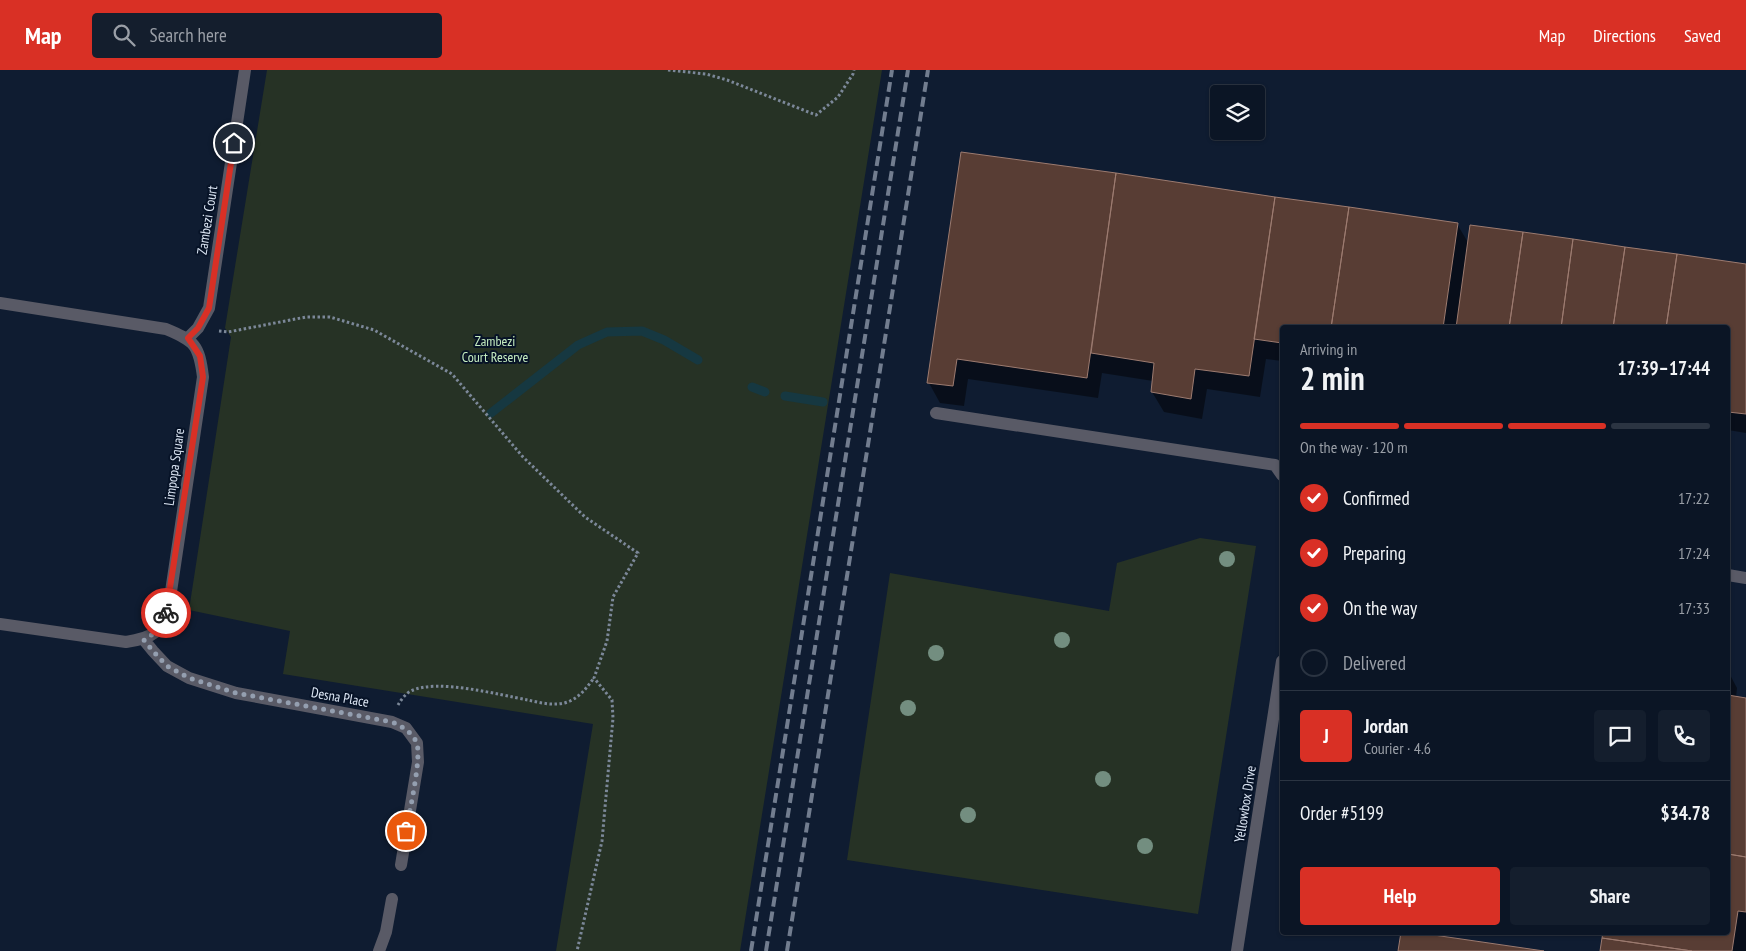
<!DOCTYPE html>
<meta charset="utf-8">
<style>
body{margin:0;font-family:"PT Sans Narrow",sans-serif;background:#141e2d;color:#f1f3f6;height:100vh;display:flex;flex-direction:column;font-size:19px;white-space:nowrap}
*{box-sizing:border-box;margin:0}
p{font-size:16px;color:#9a9fa7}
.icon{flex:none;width:28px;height:28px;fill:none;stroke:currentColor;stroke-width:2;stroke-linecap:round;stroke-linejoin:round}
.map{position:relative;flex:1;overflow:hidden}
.sheet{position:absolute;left:1280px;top:255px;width:450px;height:610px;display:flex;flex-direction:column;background:#0b1525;border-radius:5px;box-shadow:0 1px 4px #0004,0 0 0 1px #2b3442}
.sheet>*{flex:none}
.buttons{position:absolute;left:1210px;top:15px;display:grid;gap:10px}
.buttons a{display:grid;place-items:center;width:55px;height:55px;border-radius:5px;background:#0b1525;box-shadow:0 1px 4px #0004,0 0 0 1px #2b3442;font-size:25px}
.pin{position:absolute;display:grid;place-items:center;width:42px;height:42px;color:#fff;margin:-21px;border:2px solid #fff;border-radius:50%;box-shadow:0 1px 5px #0007}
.courier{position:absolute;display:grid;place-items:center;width:50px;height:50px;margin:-25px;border:4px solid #d93025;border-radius:50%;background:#fff;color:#222;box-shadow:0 1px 6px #0007}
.head em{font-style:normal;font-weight:700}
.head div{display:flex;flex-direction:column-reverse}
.head{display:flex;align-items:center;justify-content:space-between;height:85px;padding:0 20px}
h1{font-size:32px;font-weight:700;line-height:38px}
.bar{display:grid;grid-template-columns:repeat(4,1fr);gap:8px 5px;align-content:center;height:60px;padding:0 20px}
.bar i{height:6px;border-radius:4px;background:#2b3442}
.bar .active{background:#d93025}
.bar p{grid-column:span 4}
.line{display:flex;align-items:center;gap:12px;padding:0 20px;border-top:1px solid #2b3442}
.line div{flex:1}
.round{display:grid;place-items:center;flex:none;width:52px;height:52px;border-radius:5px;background:#141e2d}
ol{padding:0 20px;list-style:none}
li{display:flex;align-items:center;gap:15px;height:55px}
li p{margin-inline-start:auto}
li .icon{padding:5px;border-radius:50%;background:#d93025;color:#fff;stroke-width:4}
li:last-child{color:#9a9fa7}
li i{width:28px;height:28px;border:2px solid #2b3442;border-radius:50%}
.action{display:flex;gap:10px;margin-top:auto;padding:10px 20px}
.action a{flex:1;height:58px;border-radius:5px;background:#d93025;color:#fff;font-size:20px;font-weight:700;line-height:58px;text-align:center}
.action a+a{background:#141e2d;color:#f1f3f6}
header{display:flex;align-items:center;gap:30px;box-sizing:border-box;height:70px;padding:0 25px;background:#d93025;color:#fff}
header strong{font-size:24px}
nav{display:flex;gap:28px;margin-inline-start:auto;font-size:18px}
.search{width:350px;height:45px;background:#141e2d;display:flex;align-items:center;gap:12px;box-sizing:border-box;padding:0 18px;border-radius:5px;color:#9a9fa7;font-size:19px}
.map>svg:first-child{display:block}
.green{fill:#263225}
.shadow{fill:#0007}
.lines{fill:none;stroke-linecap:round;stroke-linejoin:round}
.stream{stroke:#163841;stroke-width:9}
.building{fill:#583d34;stroke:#9c7b70}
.path{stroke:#7c8899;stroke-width:3;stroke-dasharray:2.5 2.5;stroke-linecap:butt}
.minor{stroke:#595a66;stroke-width:12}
.rail{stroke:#727d8f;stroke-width:4;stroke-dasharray:10 5;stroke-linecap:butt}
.tree{fill:#738e80}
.done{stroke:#949fb0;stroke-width:5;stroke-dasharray:0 9}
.route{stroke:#d93025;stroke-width:6}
.labels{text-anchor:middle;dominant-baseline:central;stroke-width:4;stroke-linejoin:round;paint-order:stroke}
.street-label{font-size:14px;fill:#dce6f4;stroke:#071327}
.park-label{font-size:14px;fill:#c5ecc0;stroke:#071327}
</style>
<header>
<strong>Map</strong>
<div class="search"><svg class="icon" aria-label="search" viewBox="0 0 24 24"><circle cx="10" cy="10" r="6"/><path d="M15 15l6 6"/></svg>Search here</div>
<nav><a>Map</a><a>Directions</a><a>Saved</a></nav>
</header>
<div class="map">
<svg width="1746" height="881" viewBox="0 0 1746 881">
<rect width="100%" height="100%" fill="#0f1c31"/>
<!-- green -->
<path class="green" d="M267 0H882L740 881H556L593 654 283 604 290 561 189 540 231 267 225 258Z
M1200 468 1256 476 1198 844 847 790 890 503 1109 541 1117 493Z"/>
<!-- shadow -->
<path class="shadow" d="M962 83 1457 154 1469 174 1746 195V363L1728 360V258H1282V291L1266 289 1260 327 1207 319 1202 349 1164 342 1152 322 1153 311 1102 303 1098 328 968 309 964 336 940 333 929 313Z
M1728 601 1737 618 1736 628 1746 629V881H1601L1728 862Z"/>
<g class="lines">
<!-- stream -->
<path class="stream" d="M752 317 765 322
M785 326 823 332
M491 343 578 275 607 262 642 261 664 270 698 290"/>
</g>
<!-- building -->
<path class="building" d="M961 82 1116 103 1087 308 957 289 953 316 927 313Z
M1116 103 1275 127 1249 306 1195 299 1191 329 1151 322 1154 293 1091 283Z
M1275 127 1349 137 1331 258H1282V273L1254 269Z
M1349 137 1458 153 1443 258H1331Z
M1470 155 1523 162 1509 258H1456Z
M1523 162 1573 169 1561 258H1509Z
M1573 169 1625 177 1613 258H1561Z
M1625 177 1677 184 1666 258H1613Z
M1677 184 1746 194V344L1728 342V258H1666Z
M1728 625 1746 628V787L1728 784Z
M1728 784 1746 787V842L1738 841 1732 881H1692L1602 868 1603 862H1728Z
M1401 862H1413L1544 881H1398Z
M1602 868 1692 881H1600Z"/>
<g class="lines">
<!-- path -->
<path class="path" d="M668 0 706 4 727 10 816 45 838 27 853 4 854 0
M219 261 228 262 306 247H330L374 260 452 304 523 387 585 447 638 483 613 527 607 571 594 608 612 630 613 648 602 771 577 881
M398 635C401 630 406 623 411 621 437 608 499 625 528 630 541 633 557 637 570 631 581 626 587 617 594 608"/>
<!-- minor -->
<path class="minor" d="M0 233 166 259C195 271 199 275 203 307L169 535C161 563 153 568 126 572L0 554
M188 268 198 258 209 238 245 0
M936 343 1275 395 1282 405
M1728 505 1746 508
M144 570 153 581 167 596 189 608 236 623 392 652 406 658 417 673 418 692 401 795
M379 881 386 862 392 829
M1237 881 1282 591"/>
<!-- rail -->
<path class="rail" d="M751 881 892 0
M766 881 908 0
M787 881 928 0"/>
</g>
<!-- trees -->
<g class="tree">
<circle cx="1227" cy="489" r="8"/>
<circle cx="1062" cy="570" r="8"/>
<circle cx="936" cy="583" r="8"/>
<circle cx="908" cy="638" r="8"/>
<circle cx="1103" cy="709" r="8"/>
<circle cx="968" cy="745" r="8"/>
<circle cx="1145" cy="776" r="8"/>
</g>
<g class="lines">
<!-- done -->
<path class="done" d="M166 543C162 556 156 563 144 570L153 581 167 596 189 608 236 623 392 652C403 657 410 661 416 671 423 684 409 743 406 761"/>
<!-- route -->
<path class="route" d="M166 543 203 307 200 286 188 268 198 258 209 238 234 73"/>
</g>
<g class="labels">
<!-- street labels -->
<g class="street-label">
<text transform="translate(207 150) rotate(-81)">Zambezi Court</text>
<text transform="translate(174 397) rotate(-82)">Limpopa Square</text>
<text transform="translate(340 627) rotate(10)">Desna Place</text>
<text transform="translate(1245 734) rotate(-81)">Yellowbox Drive</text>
</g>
<!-- park labels -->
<g class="park-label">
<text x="495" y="271">Zambezi<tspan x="495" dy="16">Court Reserve</tspan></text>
</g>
</g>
</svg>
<div class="buttons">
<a><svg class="icon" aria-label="layers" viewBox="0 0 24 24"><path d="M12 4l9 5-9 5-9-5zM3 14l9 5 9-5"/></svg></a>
</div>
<div class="pin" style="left:406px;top:761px;background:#ea580c"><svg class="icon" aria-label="bag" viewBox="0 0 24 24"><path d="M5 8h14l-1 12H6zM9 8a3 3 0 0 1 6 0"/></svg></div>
<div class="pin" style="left:234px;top:73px;background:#1f2937"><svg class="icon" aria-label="home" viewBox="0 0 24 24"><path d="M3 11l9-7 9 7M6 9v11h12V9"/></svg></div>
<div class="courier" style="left:166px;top:543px"><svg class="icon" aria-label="bike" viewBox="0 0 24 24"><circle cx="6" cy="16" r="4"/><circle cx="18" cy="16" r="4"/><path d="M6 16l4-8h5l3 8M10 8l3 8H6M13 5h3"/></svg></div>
<section class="sheet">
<div class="head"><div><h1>2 min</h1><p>Arriving in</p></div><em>17:39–17:44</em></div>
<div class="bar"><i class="active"></i><i class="active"></i><i class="active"></i><i></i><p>On the way · 120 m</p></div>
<ol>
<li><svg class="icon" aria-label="check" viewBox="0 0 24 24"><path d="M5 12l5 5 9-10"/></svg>Confirmed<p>17:22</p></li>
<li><svg class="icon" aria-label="check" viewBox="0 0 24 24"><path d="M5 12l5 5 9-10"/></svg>Preparing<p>17:24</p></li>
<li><svg class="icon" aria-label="check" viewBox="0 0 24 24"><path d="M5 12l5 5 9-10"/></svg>On the way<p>17:33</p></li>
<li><i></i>Delivered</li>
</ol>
<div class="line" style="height:90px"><b class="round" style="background:#d93025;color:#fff">J</b><div><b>Jordan</b><p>Courier · 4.6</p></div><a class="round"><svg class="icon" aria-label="chat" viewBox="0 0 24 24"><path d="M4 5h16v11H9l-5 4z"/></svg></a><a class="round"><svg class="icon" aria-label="phone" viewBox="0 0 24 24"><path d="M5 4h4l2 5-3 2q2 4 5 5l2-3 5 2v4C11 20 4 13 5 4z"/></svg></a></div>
<div class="line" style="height:65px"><div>Order #5199</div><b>$34.78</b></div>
<div class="action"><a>Help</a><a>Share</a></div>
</section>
</div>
